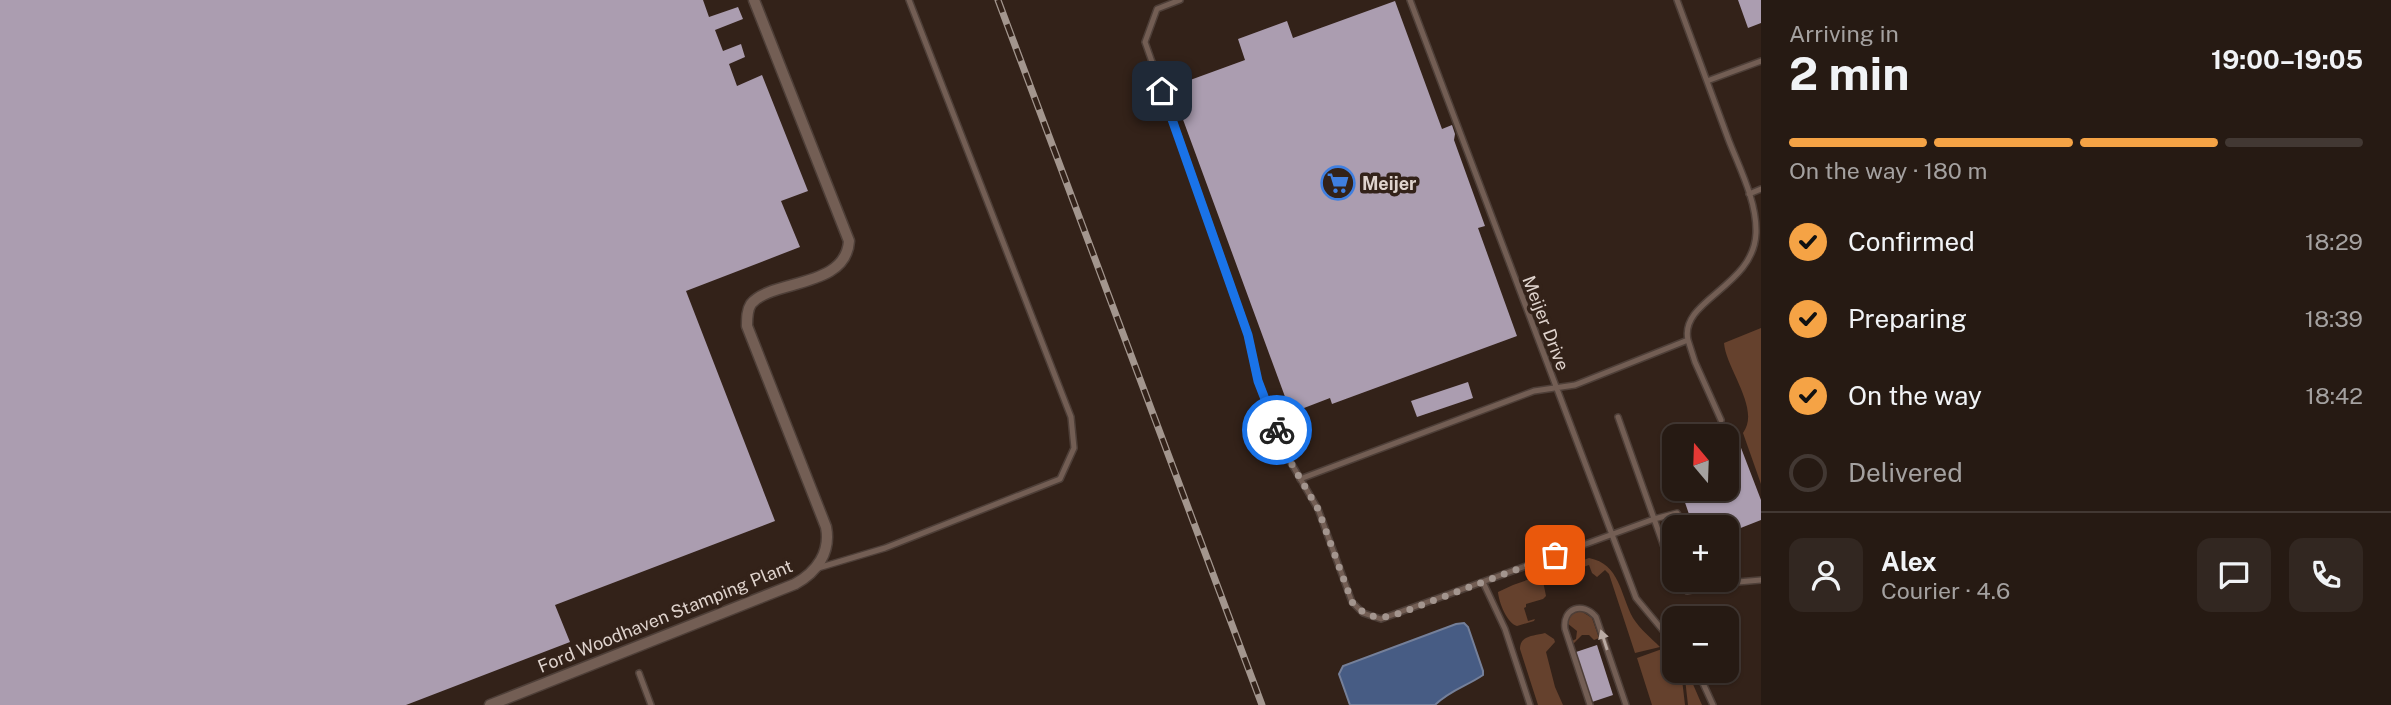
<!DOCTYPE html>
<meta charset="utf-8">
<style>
body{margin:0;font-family:"Public Sans",sans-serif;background:#322721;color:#f1f3f6;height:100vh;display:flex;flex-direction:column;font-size:26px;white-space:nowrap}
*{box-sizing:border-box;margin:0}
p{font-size:23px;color:#a4a1a0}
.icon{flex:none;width:38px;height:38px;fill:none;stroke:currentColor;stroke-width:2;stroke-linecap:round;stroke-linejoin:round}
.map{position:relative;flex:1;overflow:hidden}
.drawer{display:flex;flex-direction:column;background:#261a13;width:630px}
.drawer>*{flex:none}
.needle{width:46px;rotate:341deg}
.buttons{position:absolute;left:1662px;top:424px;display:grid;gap:14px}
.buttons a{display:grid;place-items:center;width:77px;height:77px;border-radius:14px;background:#261a13;box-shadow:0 2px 5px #0004,0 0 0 2px #423833;font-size:35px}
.pin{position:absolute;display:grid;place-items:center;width:60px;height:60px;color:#fff;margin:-30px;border-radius:14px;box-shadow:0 4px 10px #0006}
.courier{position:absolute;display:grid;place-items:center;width:70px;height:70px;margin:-35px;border:5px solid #1a73e8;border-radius:50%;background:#fff;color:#222;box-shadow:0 2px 9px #0007}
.summary em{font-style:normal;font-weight:700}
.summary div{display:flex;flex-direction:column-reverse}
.summary{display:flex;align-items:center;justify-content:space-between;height:119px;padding:0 28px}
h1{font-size:46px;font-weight:700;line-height:52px}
.bar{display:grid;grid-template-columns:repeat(4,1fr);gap:10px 7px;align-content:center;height:84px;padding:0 28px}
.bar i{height:9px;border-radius:5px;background:#423833}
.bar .on{background:#f5a345}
.bar p{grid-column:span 4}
.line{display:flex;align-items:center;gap:18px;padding:0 28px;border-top:2px solid #423833}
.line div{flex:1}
.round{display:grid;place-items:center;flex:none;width:74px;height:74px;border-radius:14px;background:#322721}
ol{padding:0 28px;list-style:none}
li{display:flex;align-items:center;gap:21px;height:77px}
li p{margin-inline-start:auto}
li .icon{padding:7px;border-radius:50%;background:#f5a345;color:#111;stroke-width:4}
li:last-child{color:#a4a1a0}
li i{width:38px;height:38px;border:4px solid #423833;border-radius:50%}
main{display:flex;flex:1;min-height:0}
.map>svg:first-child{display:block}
.green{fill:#65412d}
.water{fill:#475c84;stroke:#75809a;stroke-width:2}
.building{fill:#ab9db0}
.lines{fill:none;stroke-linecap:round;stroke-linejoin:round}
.lane-casing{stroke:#4e3f38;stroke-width:8}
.street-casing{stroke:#4e3f38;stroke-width:13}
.lane{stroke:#735e54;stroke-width:5}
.street{stroke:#735e54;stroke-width:10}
.rail-casing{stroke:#a3968e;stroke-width:7}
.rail{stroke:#332219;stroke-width:4.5;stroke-dasharray:13;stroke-linecap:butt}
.oneway{fill:#b9aaa3}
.done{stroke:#a3958e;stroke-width:7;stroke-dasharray:0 12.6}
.route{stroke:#1a73e8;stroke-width:9}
.labels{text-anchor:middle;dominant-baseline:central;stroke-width:7;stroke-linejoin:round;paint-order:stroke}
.poi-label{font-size:18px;font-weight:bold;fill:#dfd3cd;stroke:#332219;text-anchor:start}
.street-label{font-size:18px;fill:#dfd3cd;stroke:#332219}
</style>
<main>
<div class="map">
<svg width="1761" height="705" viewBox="0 0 1761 705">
<rect width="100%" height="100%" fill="#332219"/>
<!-- green -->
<path class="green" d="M1761 328V484L1743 433C1761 409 1726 369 1724 343Z
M1589 558C1620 564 1620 594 1633 618 1640 629 1651 638 1660 647L1635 653 1609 574 1605 570 1597 577 1592 573 1589 565 1543 581 1546 596 1543 599 1526 604V607L1524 608 1528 621 1535 619 1534 621 1517 626C1507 623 1499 603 1498 592L1513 585Z
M1581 611 1592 618 1599 638 1594 640 1589 635H1582L1573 644 1572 641 1576 639 1577 631 1567 623 1572 614Z
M1545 633 1554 639 1555 642 1546 652 1555 687 1563 705H1538L1520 649C1520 635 1534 636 1545 633Z
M1662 649 1675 662V670L1681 671 1685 705H1652L1637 658Z
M1684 670 1689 675 1702 705H1688Z"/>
<!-- water -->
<path class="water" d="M1464 623 1468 627 1483 671V675C1467 686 1450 690 1435 705H1350L1339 674 1343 666 1456 624Z"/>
<!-- building -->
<path class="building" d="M0 0H703L709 17 738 7 743 19 715 30 723 51 741 44 745 57 729 64 737 86 762 75 808 191 781 201 800 247 686 291 775 521 555 605 570 642 406 705H0Z
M1738 0H1761V23L1748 28Z
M1395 1 1442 129 1452 125 1455 134 1454 140 1485 226 1478 228 1517 336 1332 404 1330 398 1291 413 1171 87 1245 60 1238 39 1287 21 1293 38Z
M1468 382 1473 398 1417 417 1411 401Z
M1738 440 1761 500V520L1733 531 1738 543 1727 547V527H1678L1677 525 1691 520 1680 488H1727V444Z
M1597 645 1613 695 1592 702 1576 652Z"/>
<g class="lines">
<defs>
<path id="lane" d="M1180 0 1157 9 1145 42 1248 335 1258 381 1287 456 1318 509 1352 602 1363 613 1381 619 1654 519 1677 513 1685 527
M1410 0 1636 598 1675 645
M1707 81 1761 61
M1749 194 1761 189
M1688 340 1695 362 1721 420
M1618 417 1675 578
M1300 479 1534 391 1575 385 1688 340C1679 300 1754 287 1756 233 1757 202 1740 169 1729 141 1712 94 1694 47 1677 0
M818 568 885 548 1060 479 1074 448 1071 417 909 0
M1675 579 1687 591 1726 583 1761 580
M1483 582 1505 629 1530 705
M1697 670 1713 705
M639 673 651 705
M1590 705 1565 629C1562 608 1583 601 1596 617L1626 705"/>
<path id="street" d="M490 705 795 584C817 572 831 552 826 527L747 326C747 318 747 310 751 304 771 279 846 289 849 241L754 0"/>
</defs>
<!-- lane casing -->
<use href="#lane" class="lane-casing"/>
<!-- street casing -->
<use href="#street" class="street-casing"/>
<!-- lane -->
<use href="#lane" class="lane"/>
<!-- street -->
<use href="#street" class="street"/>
<defs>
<path id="rail" d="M998 0 1262 705"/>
</defs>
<!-- rail casing -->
<use href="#rail" class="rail-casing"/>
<!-- rail -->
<use href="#rail" class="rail"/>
</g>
<!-- one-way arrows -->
<defs><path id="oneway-solid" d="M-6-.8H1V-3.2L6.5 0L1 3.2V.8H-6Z" transform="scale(1.75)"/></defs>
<use class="oneway" href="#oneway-solid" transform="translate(1604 640) rotate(-108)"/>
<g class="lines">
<!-- done -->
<path class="done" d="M1277 430 1287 456 1318 509 1352 602C1365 616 1376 620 1395 615L1555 555"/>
<!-- route -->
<path class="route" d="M1162 91 1248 335 1258 381 1277 430"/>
</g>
<!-- icons -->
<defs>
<symbol id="supermarket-ring" viewBox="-11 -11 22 22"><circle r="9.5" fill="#332219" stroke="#3f7fe0" stroke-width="1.5"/><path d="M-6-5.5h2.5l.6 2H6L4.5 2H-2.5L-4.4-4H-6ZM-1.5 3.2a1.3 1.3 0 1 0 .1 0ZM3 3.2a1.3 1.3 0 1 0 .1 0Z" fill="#3f7fe0"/></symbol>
</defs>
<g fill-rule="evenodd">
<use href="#supermarket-ring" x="1319" y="164" width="38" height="38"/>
</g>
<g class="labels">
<!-- poi labels -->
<g class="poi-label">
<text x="1362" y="183">Meijer</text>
</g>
<!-- street labels -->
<g class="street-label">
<text transform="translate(1546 323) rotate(69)">Meijer Drive</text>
<text transform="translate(665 616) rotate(-22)">Ford Woodhaven Stamping Plant</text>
</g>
</g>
</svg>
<div class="buttons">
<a><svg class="needle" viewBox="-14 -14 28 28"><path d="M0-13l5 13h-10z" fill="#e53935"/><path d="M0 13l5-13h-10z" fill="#a4a1a0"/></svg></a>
<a>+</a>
<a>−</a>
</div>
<div class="pin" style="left:1555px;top:555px;background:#ea580c"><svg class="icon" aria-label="bag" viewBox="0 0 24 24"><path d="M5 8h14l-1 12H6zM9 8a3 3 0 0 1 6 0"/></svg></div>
<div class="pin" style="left:1162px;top:91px;background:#1f2937"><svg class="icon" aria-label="home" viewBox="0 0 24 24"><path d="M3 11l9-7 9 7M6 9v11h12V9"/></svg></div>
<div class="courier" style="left:1277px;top:430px"><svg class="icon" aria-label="bike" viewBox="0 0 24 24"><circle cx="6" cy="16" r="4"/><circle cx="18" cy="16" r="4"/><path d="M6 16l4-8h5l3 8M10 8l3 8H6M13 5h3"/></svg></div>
</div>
<section class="drawer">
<div class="summary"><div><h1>2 min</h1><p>Arriving in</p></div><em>19:00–19:05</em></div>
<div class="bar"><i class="on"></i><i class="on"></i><i class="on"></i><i></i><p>On the way · 180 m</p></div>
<ol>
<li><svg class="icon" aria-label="check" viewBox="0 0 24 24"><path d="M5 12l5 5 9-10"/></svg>Confirmed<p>18:29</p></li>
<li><svg class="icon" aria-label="check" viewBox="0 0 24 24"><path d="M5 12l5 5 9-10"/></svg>Preparing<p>18:39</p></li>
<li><svg class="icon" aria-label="check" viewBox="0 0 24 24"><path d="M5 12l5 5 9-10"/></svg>On the way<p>18:42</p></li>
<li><i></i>Delivered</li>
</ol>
<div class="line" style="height:126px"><a class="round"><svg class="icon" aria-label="person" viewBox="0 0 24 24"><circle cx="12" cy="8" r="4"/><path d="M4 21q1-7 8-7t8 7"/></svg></a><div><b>Alex</b><p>Courier · 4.6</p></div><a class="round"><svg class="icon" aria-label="chat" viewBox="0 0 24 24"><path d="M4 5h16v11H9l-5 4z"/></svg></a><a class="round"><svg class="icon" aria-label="phone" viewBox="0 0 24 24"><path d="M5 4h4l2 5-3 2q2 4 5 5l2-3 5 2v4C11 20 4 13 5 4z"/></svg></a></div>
</section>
</main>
